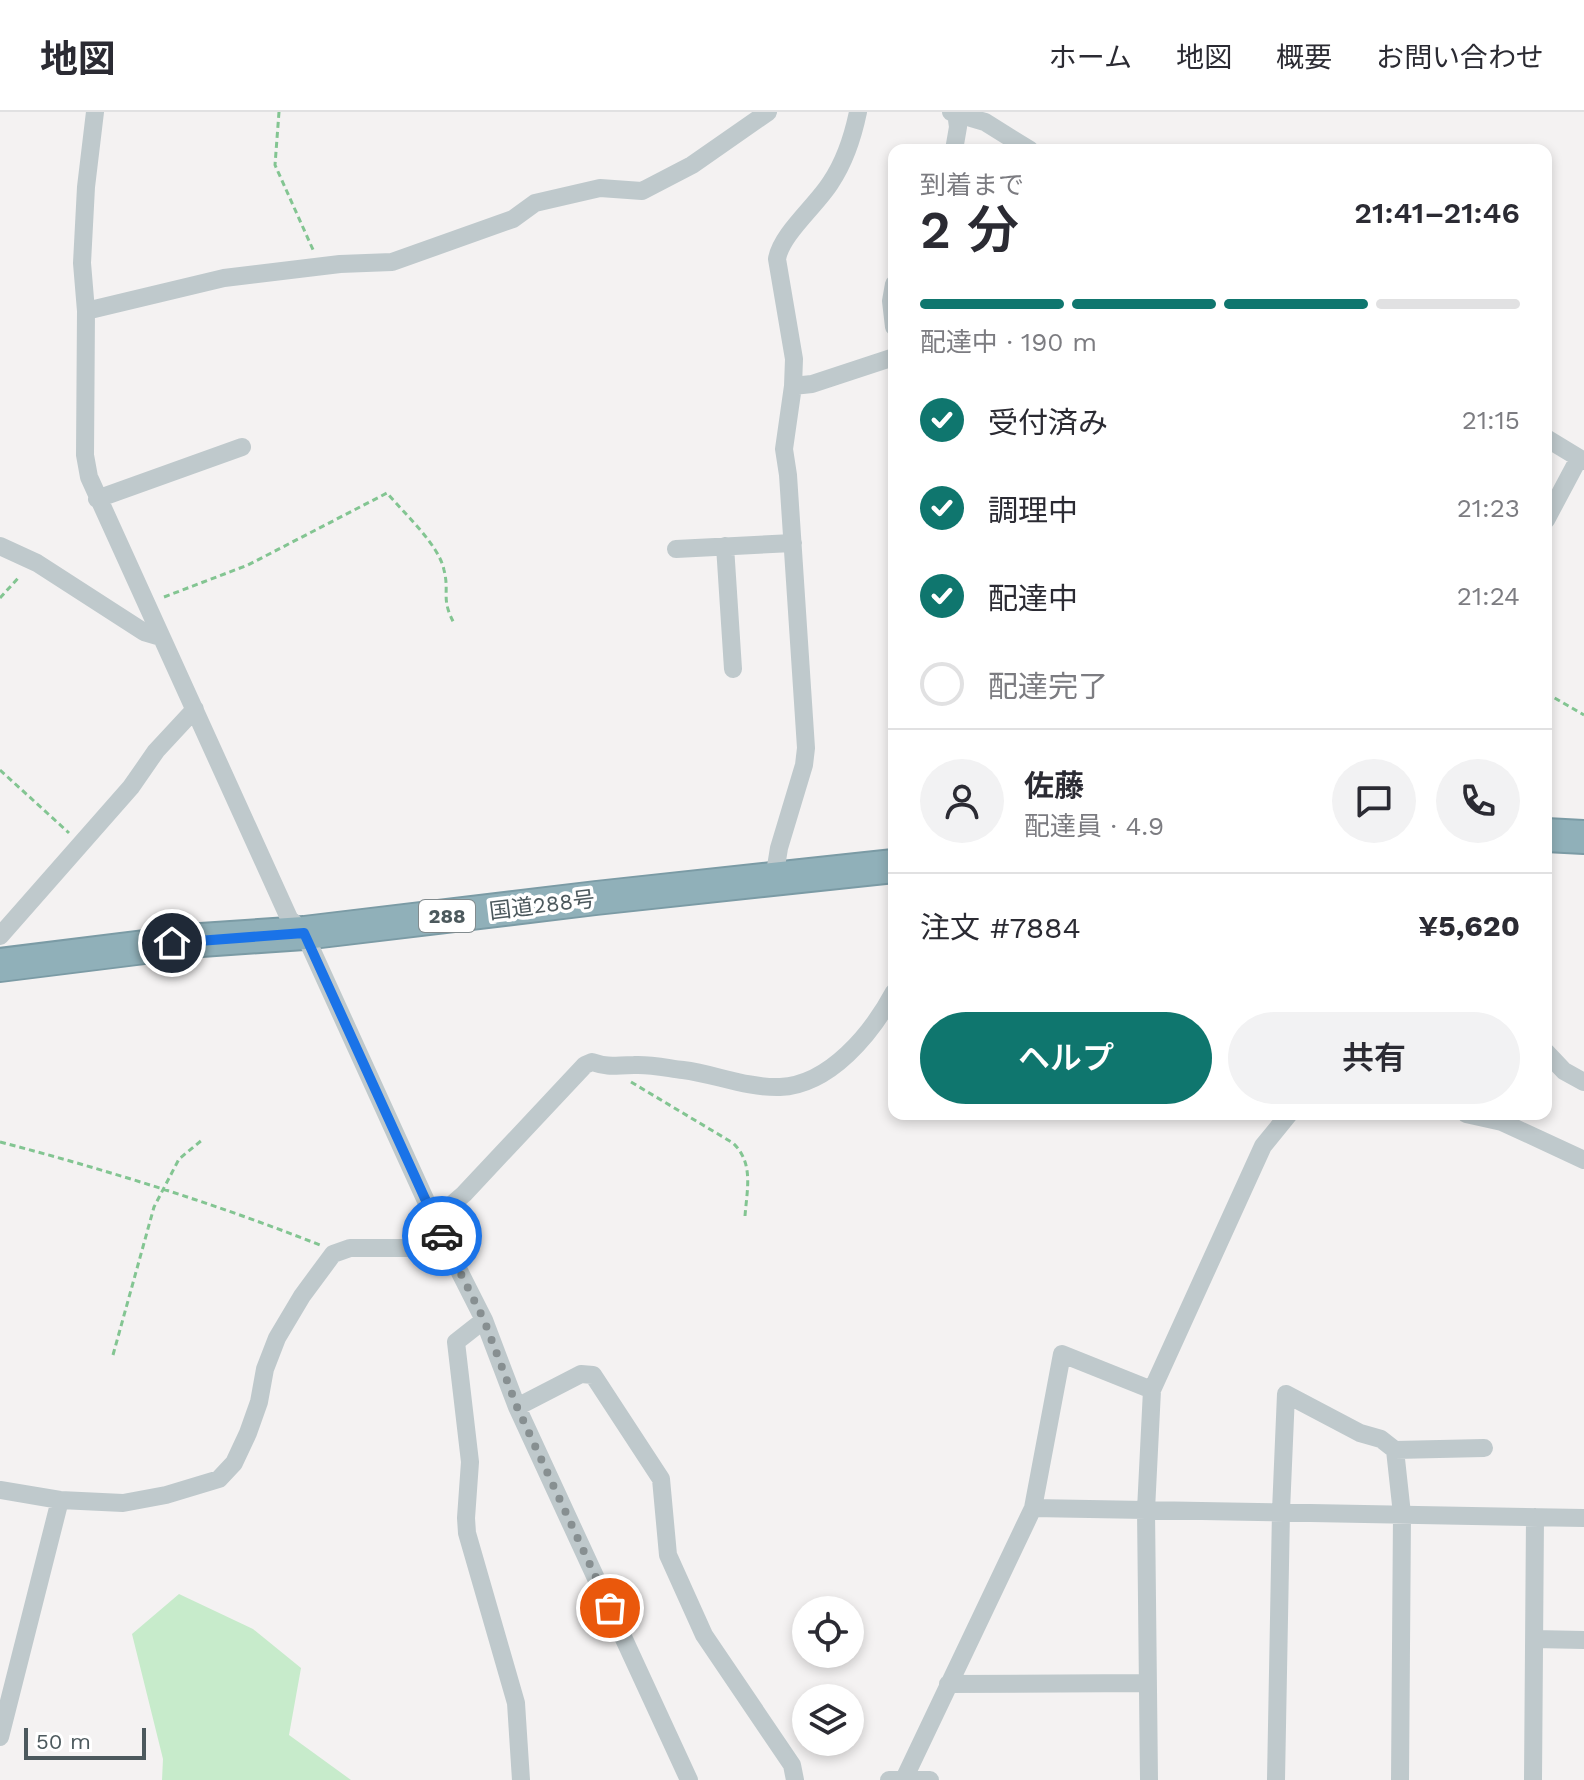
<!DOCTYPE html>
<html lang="ja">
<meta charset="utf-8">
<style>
body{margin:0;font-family:"Work Sans","Noto Sans JP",sans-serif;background:#f2f2f3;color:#2b2b33;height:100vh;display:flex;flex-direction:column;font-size:30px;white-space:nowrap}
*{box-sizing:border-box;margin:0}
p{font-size:26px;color:#7c7c81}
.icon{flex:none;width:44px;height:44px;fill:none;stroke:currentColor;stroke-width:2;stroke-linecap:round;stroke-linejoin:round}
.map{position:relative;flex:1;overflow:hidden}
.details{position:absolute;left:888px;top:32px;width:664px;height:976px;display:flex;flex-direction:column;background:#fff;border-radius:16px;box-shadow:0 4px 12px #0003}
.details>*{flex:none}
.tools{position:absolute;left:792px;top:1484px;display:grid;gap:16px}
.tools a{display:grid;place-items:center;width:72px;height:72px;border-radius:50%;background:#fff;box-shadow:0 4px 12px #0003;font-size:40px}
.scale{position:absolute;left:24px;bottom:20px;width:122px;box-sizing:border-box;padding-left:8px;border:4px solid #4c595d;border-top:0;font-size:22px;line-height:28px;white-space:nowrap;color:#4c595d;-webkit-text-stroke:6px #fff;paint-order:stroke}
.pin{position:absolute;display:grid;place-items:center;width:68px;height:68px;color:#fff;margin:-34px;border:4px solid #fff;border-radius:50%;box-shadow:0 2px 8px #0007}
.courier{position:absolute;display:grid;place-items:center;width:80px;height:80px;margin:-40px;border:6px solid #1a73e8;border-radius:50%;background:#fff;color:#222;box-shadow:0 2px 10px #0007}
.summary em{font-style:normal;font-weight:600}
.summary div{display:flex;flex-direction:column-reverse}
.summary{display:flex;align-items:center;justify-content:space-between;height:136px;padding:0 32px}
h1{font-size:52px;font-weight:600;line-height:60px}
.bar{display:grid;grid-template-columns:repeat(4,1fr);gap:12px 8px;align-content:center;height:96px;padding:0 32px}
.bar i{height:10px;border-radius:6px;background:#e1e1e2}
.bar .current{background:#0f766e}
.bar p{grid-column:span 4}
.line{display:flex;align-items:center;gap:20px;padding:0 32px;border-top:2px solid #e1e1e2}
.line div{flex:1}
.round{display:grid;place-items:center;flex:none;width:84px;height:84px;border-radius:42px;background:#f2f2f3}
ol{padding:0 32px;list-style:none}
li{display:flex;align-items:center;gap:24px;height:88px}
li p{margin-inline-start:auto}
li .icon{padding:8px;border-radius:50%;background:#0f766e;color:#fff;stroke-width:4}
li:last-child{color:#7c7c81}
li i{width:44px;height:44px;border:4px solid #e1e1e2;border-radius:50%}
.button{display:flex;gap:16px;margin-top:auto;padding:16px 32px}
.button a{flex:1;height:92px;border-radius:48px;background:#0f766e;color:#fff;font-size:32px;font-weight:600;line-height:92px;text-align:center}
.button a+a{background:#f2f2f3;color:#2b2b33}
header{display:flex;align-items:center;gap:48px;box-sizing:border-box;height:112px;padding:0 40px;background:#fff;border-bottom:2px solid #e1e1e2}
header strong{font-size:38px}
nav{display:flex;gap:44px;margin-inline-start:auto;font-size:28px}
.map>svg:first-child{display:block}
.green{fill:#c7ebcb}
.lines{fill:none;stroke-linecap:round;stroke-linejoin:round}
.highway-casing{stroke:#7b9ba5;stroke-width:36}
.path{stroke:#83c592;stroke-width:3;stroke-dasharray:6 4;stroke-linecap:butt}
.street{stroke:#bfc9cc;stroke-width:18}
.highway{stroke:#90b0b9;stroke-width:32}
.done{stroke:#878f91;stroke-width:8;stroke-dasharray:0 14.4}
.route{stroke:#1a73e8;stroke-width:10}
.labels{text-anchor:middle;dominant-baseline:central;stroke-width:7;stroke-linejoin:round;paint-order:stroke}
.shield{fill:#fff;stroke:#828b8e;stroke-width:2}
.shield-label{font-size:20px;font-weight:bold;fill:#4c595d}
.street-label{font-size:22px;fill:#4c595d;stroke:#fff}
</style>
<header>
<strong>地図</strong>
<nav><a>ホーム</a><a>地図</a><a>概要</a><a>お問い合わせ</a></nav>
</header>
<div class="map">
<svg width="1584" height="1668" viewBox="0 0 1584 1668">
<rect width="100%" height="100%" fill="#f4f2f2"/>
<!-- green -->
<path class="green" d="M179 1482 253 1517 301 1556 289 1623 351 1668H162L163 1647 132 1522Z"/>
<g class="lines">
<defs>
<path id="highway" d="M1546 723 1584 725
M0 853 201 828 304 821 596 786 894 754"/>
</defs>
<!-- highway casing -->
<use href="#highway" class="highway-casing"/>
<!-- path -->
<path class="path" d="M279 0 275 53 314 140
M164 485 248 453 387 381C404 401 439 433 444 458 450 482 440 486 455 513
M0 486 20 464
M1546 581 1584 603
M0 658 69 721
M631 970 733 1031C754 1051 747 1077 745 1104
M0 1030C108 1058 216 1092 320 1133
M113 1243 154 1095 179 1047 202 1028"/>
<!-- street -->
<path class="street" d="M95 0 86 75 82 151 86 199 85 343 89 365 289 806 304 821 446 1133 484 1208 517 1295 689 1668
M951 0 985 10 1030 38
M954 38 958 15 956 0
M894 172 891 189 894 215
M86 199 224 166 340 152 392 150 513 107 535 91 600 76 642 79 692 53 768 0
M793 274 812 272 894 245
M1546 326 1584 349
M97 387 242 335
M1546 408 1579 346
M0 434 37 451 144 520 161 525
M725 434 733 557
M676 437 793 431
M774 767 779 736 804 653 806 636 788 363 784 337 793 274 794 247 777 147C781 122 817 93 831 70 845 49 853 24 858 0
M0 824 131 675 156 639 195 597
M1546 940 1564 959 1584 970
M1466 1002 1502 1010 1584 1048
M435 1107 464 1082 585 953 592 950C610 956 615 953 634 953 650 952 667 956 683 958 715 962 746 976 780 975 830 973 872 921 894 880
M484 1208 456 1230 470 1350 466 1406 467 1421 516 1591 521 1668
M517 1295 581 1262 593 1263 661 1367 668 1443 704 1523 792 1653 795 1668
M1395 1338 1484 1336
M0 1378 60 1388 123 1391 166 1383 219 1367 234 1351 248 1321 259 1290 265 1257 277 1226 302 1184 333 1142 350 1136H429L446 1133
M1033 1396 1584 1406
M1534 1527 1584 1528
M948 1572 1148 1571
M0 1625 60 1388
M904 1667 1033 1396 1062 1242 1152 1278
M889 1668H930
M1149 1668 1146 1398 1152 1278 1263 1034 1289 1002
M1276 1668 1281 1399 1286 1282 1360 1321 1381 1327 1395 1338 1402 1402 1400 1668
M1533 1668 1535 1405"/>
<!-- highway -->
<use href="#highway" class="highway"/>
</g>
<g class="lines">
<!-- done -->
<path class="done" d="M442 1124 484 1208 517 1295 610 1496"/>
<!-- route -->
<path class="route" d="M172 831 304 821 442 1124"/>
</g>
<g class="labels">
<!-- shield labels -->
<rect class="shield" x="419" y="788" width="56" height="32" rx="6"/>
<g class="shield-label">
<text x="447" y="804">288</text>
</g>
<!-- street labels -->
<g class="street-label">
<text transform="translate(542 793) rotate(-7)">国道288号</text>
</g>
</g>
</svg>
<div class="tools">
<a><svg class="icon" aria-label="locate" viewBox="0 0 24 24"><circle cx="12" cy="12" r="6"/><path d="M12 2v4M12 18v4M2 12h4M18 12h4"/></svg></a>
<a><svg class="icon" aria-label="layers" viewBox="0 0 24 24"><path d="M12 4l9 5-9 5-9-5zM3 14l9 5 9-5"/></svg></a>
</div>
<div class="scale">50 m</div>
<div class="pin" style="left:610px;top:1496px;background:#ea580c"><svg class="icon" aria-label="bag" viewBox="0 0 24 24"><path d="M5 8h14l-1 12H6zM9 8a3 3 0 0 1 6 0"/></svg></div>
<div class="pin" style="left:172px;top:831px;background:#1f2937"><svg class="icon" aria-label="home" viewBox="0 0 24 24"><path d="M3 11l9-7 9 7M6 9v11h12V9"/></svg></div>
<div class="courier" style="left:442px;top:1124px"><svg class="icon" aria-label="car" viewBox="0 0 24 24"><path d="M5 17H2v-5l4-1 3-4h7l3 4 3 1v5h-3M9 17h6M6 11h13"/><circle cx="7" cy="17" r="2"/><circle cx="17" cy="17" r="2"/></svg></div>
<section class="details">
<div class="summary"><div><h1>2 分</h1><p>到着まで</p></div><em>21:41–21:46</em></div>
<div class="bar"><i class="current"></i><i class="current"></i><i class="current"></i><i></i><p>配達中 · 190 m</p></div>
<ol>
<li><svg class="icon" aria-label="check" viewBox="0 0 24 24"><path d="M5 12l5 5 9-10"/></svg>受付済み<p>21:15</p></li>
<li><svg class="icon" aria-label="check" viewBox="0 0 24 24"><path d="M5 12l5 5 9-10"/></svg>調理中<p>21:23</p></li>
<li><svg class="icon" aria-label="check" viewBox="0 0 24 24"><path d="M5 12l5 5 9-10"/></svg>配達中<p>21:24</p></li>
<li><i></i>配達完了</li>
</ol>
<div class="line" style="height:144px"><a class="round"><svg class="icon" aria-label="person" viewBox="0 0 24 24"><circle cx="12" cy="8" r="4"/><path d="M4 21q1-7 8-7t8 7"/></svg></a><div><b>佐藤</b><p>配達員 · 4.9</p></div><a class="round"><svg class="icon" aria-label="chat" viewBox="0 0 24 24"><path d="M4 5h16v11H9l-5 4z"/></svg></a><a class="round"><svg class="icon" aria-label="phone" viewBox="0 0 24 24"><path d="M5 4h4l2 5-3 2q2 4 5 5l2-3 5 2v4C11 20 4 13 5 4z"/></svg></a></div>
<div class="line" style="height:104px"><div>注文 #7884</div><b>¥5,620</b></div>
<div class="button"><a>ヘルプ</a><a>共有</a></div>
</section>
</div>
